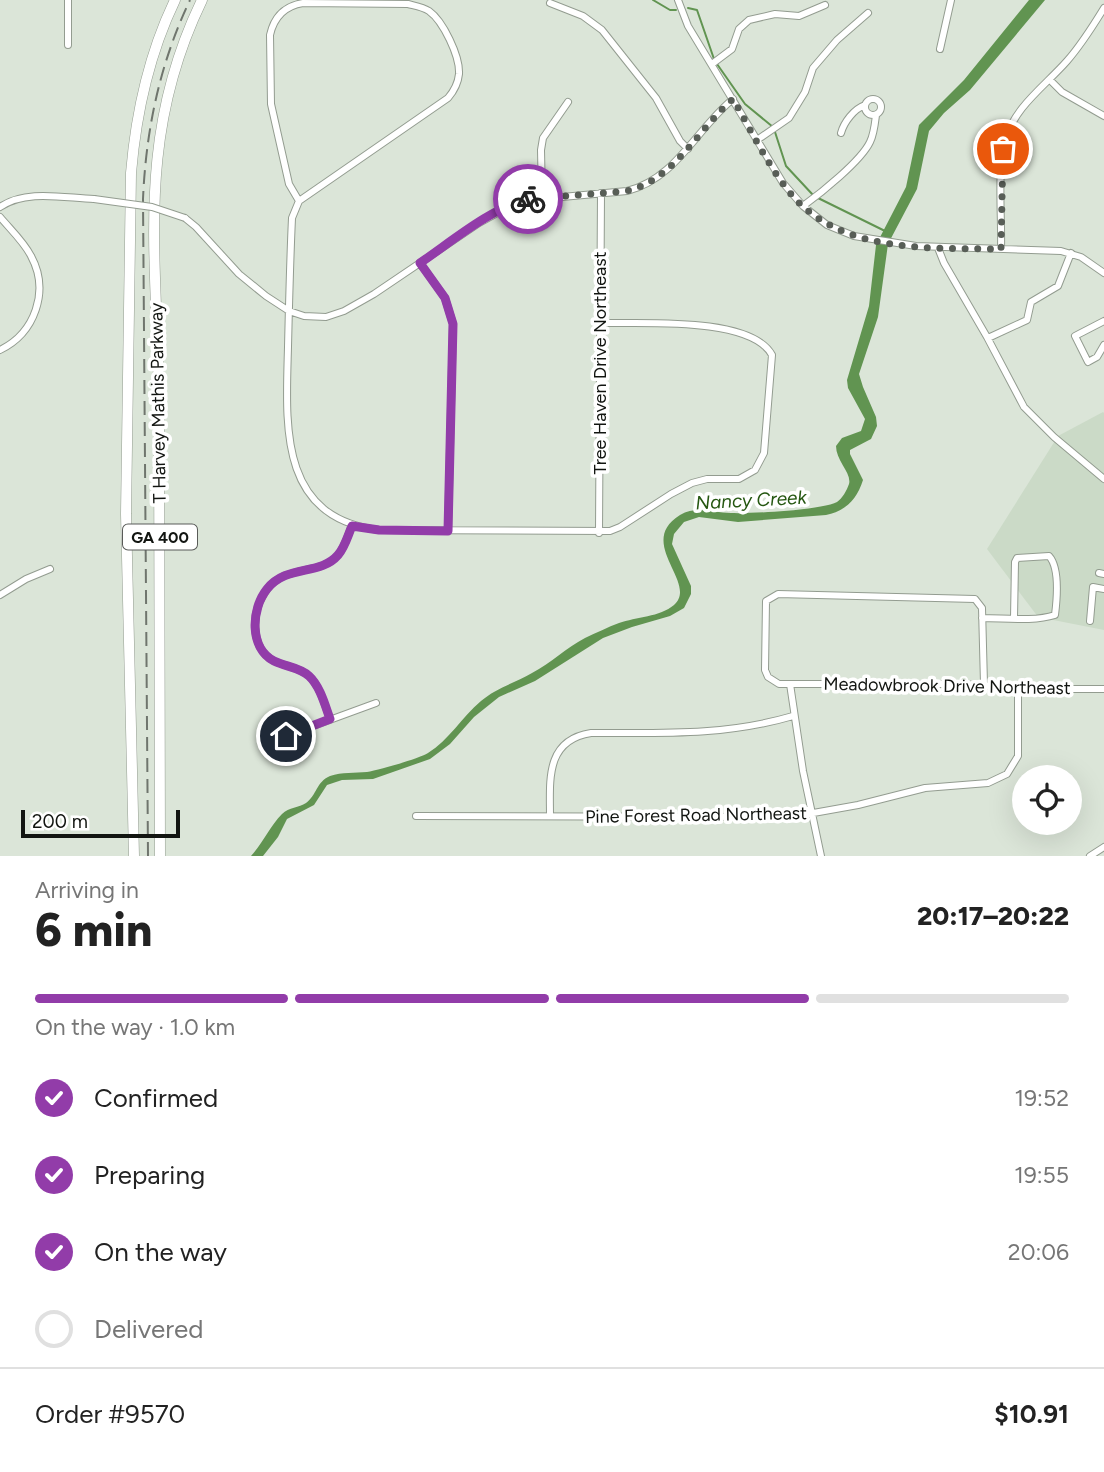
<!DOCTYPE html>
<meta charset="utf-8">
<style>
body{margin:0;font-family:Figtree,sans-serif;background:#f2f2f2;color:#222;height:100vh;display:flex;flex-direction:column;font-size:26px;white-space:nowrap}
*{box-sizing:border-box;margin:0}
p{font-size:23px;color:#767676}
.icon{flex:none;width:38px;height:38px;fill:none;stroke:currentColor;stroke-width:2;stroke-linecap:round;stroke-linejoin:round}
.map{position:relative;height:856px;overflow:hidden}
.sheet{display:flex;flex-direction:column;background:#fff;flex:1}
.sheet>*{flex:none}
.controls{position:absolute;left:1012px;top:765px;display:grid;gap:14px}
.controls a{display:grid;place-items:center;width:70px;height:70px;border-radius:50%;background:#fff;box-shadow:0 7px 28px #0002;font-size:35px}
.scale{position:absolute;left:21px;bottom:18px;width:159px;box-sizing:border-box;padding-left:7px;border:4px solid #121511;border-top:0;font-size:19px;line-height:24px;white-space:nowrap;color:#121511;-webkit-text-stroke:5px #fff;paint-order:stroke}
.pin{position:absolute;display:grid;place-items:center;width:60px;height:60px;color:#fff;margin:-30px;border:4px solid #fff;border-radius:50%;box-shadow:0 2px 7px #0007}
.courier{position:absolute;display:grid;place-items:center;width:70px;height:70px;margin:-35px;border:5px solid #923ca9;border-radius:50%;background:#fff;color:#222;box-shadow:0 2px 9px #0007}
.head em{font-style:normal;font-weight:800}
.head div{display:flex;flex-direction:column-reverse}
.head{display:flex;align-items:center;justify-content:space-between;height:119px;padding:0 35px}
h1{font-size:46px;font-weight:800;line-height:52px}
.bar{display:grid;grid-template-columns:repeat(4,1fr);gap:10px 7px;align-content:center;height:84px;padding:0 35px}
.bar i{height:9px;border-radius:5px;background:#e0e0e0}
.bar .active{background:#923ca9}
.bar p{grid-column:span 4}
.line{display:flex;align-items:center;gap:18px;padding:0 35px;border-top:2px solid #e0e0e0}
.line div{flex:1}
ol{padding:0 35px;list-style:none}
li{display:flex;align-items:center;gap:21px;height:77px}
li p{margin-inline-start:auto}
li .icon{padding:7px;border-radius:50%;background:#923ca9;color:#fff;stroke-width:4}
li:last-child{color:#767676}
li i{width:38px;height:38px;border:4px solid #e0e0e0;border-radius:50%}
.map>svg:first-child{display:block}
.built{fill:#cbdac7}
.water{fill:#619451}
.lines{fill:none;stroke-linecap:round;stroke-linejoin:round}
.stream{stroke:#619451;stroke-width:2}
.minor-casing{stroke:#939c90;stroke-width:8}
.highway-casing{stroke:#939c90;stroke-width:11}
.minor{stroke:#fff;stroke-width:6}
.highway{stroke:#fff;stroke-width:10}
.rail{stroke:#6f756d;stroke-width:2;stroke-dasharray:14 7;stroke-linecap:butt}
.minor-bridge-casing{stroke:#939c90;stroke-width:8;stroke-linecap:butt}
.minor-bridge{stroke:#fff;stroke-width:6}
.done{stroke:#585e57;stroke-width:7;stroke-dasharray:0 12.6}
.route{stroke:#923ca9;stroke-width:9}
.labels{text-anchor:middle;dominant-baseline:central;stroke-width:7;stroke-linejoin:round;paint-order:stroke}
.shield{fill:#fff;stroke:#595b58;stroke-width:2}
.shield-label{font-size:16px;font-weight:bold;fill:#121511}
.street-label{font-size:18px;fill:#121511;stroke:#fff}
.water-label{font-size:19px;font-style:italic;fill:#255711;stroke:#fff}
</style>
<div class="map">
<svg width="1104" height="856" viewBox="0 0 1104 856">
<rect width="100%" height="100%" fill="#dbe5d8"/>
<!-- built -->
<path class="built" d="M1103 412 1104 413V630L1038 617 987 549 1058 436Z"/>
<!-- water -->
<path class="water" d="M1029 0H1045L970 90 944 113 929 131 917 189 888 244 878 317 859 374 863 387 876 417 877 426 871 439 850 450V454L863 480C857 499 846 511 826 515L738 522 699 517 684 522 674 534 672 544 691 586V594L684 608 670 616 632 627 603 638 535 681 499 697 474 717 450 744 430 759 373 779 342 780 327 785 314 805 287 819 278 837 263 856H251C263 843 270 826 282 814 289 807 299 808 306 803 317 795 316 782 330 776 342 772 355 773 367 772 379 770 418 759 428 753 449 740 462 717 481 701 496 688 515 683 532 673 551 663 566 648 585 638 596 633 608 627 619 623 636 617 660 617 674 605 699 583 635 543 680 515 697 505 713 513 731 513 750 514 822 510 837 502 842 499 847 490 849 484 852 473 836 461 836 446L842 438 861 431 865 419 848 388 847 380 869 306 876 245 906 187 919 125 964 80Z"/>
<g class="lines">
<!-- stream -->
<path class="stream" d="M653 0 670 10H676
M688 8 697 10 714 59
M717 64 745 104 773 127
M775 132 786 166 813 195
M818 198 885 231"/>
<defs>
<path id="minor" d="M68 0V45
M678 0 688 26 783 183 803 206 827 225 854 236 916 246 1061 251 1081 257 1104 273
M303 3 408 4C416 6 423 7 429 11 443 21 460 56 459 74 458 84 454 91 448 98L299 201 289 184 271 104 270 35C274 17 284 6 303 3Z
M550 3 583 16 602 30 656 98 680 141 688 149
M940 49 951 0
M712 64 732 49 739 29 749 20 775 14 799 16 825 5
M1050 80 1062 92 1104 116
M865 107a8 8 0 1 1 16 0a8 8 0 1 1-16 0Z
M841 133C844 122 854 109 865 105
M757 140 789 118 805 92 813 68 837 40 868 13
M542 198 541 150 543 138 568 102
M299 201 292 218C290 261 289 304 288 347 286 425 278 518 379 530L610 531 620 527 671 494 692 483 707 479H739L755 470 764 453 772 355C751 316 640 324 600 323
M803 206C821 193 861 161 870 142 874 134 875 123 876 115
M0 207C26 189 64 198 94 199
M0 217C11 230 24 242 31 256 50 291 35 333 0 350
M185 218 196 227 239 274 266 296 289 311 304 316 326 317 344 311 374 294 479 223 519 201 627 191C676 179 697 128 733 99
M938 248 944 263 987 337 1024 407 1054 437 1104 479
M1001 249C1002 218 997 170 1005 141 1014 107 1045 86 1067 61 1081 45 1093 26 1104 8
M420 263 445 298 453 324 448 531
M1104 321 1075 336 1088 362 1097 357 1104 345
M988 338 1027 320 1031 302 1058 286 1071 253
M599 533 601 193
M1099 573 1104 574
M0 595 26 579 50 569
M982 618C1005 618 1033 622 1055 615 1057 599 1060 568 1049 556L1017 558 1015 562 1014 618
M1090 621 1093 587 1104 589
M790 684 803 771 821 856
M984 684 982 608 975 599 778 594 766 601 765 670 768 677 779 684H961L1037 689H1104
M330 719C325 706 320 686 309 676 299 667 286 667 274 661 251 649 251 614 264 594 283 562 319 577 338 555 345 547 348 535 352 525
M264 744 376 703
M416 816 791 817 858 805 925 788 988 783 1007 774 1018 756V687
M550 816C550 781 545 740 591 733 661 733 725 736 793 716
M1090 856 1104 847"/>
<path id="highway" d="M134 856 126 514 131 173C136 113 149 54 175 0
M160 856C160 706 160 556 159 406 158 258 134 140 202 0"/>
</defs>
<!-- minor casing -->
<use href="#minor" class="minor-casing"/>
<!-- highway casing -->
<use href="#highway" class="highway-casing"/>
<!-- minor -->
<use href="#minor" class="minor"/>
<!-- highway -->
<use href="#highway" class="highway"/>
<!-- rail -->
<path class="rail" d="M148 856 143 199C146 129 160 63 190 0"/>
<defs>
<path id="minor-bridge" d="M94 199 152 207 185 218"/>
</defs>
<!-- minor-bridge casing -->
<use href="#minor-bridge" class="minor-bridge-casing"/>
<!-- minor-bridge -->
<use href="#minor-bridge" class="minor-bridge"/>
</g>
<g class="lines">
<!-- done -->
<path class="done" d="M528 199 627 191C675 179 698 129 733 99 751 130 768 166 791 194 841 254 931 248 1001 249L1003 149"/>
<!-- route -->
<path class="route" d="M286 736 330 719C325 705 320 686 309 676 299 667 286 667 274 661 249 648 251 609 267 589 287 564 320 576 338 555 345 547 348 535 352 526L379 530 448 531 453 324 445 298 420 263C451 242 491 208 528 199"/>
</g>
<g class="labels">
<!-- shield labels -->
<rect class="shield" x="123" y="524.5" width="74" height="25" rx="5"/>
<g class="shield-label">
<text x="160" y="537">GA 400</text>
</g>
<!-- street labels -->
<g class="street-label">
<text transform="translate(600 363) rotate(-90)">Tree Haven Drive Northeast</text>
<text transform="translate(158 403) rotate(-91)">T Harvey Mathis Parkway</text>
<text transform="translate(947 686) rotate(1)">Meadowbrook Drive Northeast</text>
<text transform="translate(696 815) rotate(-1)">Pine Forest Road Northeast</text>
</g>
<!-- water labels -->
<g class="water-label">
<text transform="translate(751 500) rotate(-3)">Nancy Creek</text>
</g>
</g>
</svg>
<div class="controls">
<a><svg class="icon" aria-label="locate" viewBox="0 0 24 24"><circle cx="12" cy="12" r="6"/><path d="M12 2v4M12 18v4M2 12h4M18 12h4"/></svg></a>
</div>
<div class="scale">200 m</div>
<div class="pin" style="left:1003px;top:149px;background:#ea580c"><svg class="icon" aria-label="bag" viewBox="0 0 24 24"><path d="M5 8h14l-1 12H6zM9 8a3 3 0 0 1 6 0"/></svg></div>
<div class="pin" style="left:286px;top:736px;background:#1f2937"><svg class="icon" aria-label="home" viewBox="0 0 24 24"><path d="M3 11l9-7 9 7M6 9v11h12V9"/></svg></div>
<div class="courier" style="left:528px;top:199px"><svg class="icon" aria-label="bike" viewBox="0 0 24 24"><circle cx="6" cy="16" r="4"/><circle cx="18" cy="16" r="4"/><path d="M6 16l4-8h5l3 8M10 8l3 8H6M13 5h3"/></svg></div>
</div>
<section class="sheet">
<div class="head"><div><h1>6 min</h1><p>Arriving in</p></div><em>20:17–20:22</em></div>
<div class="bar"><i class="active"></i><i class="active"></i><i class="active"></i><i></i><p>On the way · 1.0 km</p></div>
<ol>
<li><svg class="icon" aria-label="check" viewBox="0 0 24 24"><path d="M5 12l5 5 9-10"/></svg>Confirmed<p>19:52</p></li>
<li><svg class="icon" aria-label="check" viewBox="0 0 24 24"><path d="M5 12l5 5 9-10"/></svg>Preparing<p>19:55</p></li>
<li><svg class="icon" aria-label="check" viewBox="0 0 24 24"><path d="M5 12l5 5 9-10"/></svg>On the way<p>20:06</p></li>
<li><i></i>Delivered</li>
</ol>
<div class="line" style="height:91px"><div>Order #9570</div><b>$10.91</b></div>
</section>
